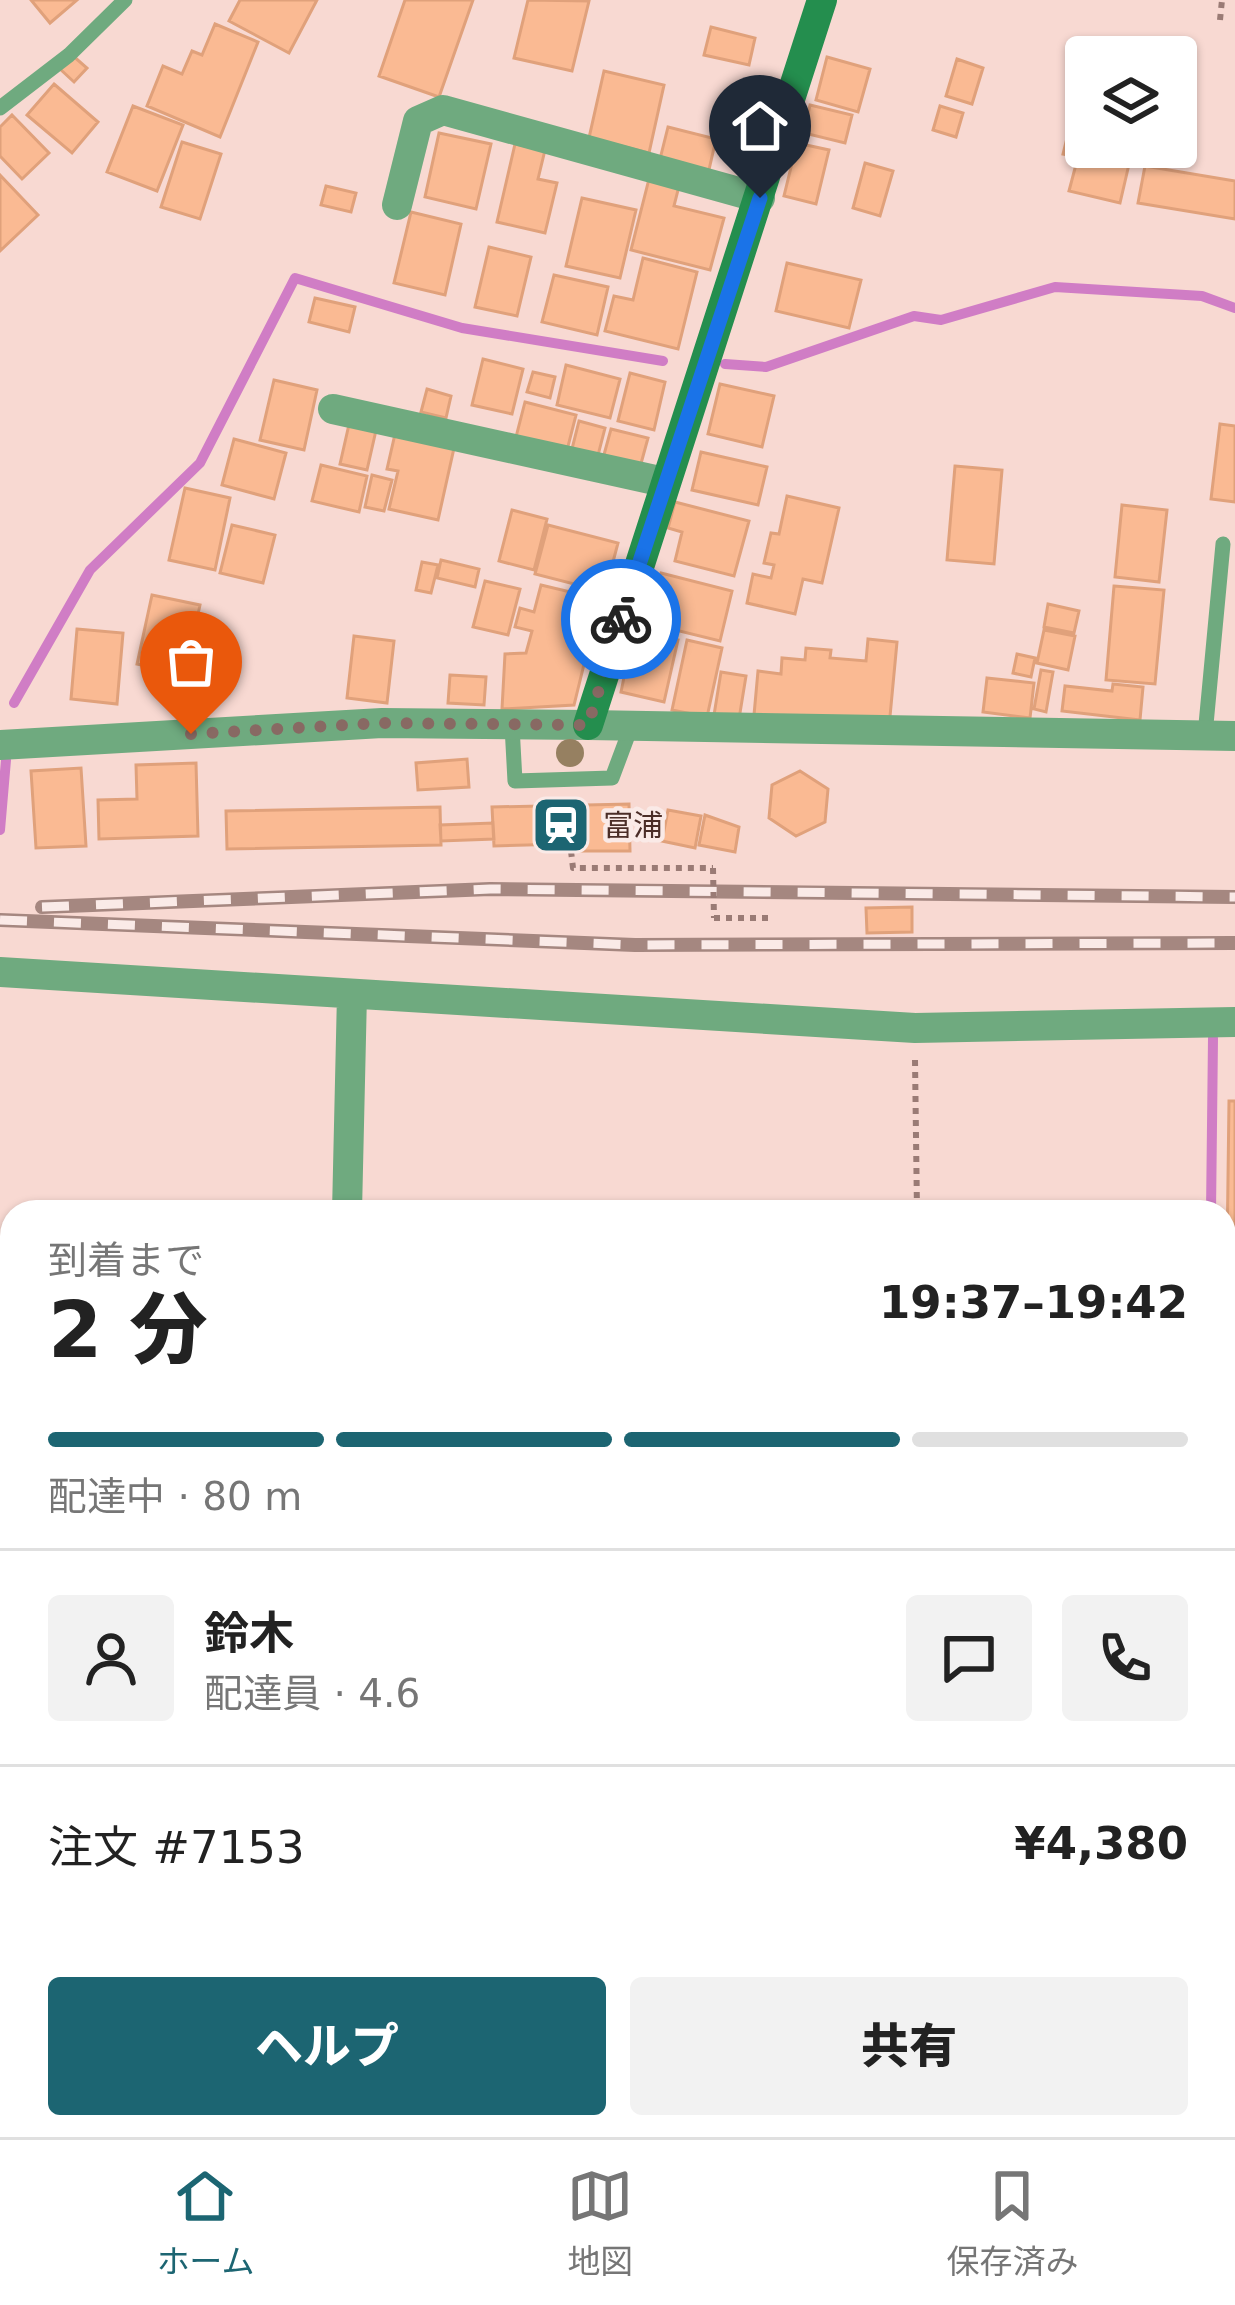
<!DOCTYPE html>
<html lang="ja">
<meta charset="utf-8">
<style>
body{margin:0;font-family:"DejaVu Sans","Noto Sans JP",sans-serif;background:#f2f2f2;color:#222;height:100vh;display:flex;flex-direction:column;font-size:45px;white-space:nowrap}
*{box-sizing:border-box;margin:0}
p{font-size:39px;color:#767676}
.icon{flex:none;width:66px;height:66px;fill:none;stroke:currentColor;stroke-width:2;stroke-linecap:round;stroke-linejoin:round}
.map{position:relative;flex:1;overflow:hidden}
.drawer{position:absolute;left:0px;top:1200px;width:1236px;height:939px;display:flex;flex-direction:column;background:#fff;border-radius:36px 36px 0 0;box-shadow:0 3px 9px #0004}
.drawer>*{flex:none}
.buttons{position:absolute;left:1065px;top:36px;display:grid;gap:24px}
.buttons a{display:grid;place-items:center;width:132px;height:132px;border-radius:12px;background:#fff;box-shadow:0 3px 9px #0004;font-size:60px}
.pin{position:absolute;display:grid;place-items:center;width:102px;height:102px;color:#fff;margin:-123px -51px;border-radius:50% 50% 50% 0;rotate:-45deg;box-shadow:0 0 12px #0007}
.pin .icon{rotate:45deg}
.courier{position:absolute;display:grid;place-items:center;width:120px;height:120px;margin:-60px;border:9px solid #1a73e8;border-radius:50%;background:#fff;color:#222;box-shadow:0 3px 15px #0007}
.summary em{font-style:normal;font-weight:800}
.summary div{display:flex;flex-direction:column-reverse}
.summary{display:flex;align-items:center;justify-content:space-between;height:204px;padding:0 48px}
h1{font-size:78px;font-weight:800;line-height:90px}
.bar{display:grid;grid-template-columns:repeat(4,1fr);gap:18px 12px;align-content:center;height:144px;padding:0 48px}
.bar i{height:15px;border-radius:9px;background:#e0e0e0}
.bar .on{background:#1c6572}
.bar p{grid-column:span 4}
.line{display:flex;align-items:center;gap:30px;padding:0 48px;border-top:3px solid #e0e0e0}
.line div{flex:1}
.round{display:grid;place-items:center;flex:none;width:126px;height:126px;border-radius:12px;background:#f2f2f2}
.cta{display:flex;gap:24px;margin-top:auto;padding:24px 48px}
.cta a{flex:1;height:138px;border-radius:12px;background:#1c6572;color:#fff;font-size:48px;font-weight:800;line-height:138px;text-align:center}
.cta a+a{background:#f2f2f2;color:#222}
.menu{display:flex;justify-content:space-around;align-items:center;height:168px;border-top:3px solid #e0e0e0;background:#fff;font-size:33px;color:#767676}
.menu a{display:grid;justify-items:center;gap:6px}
.menu .on{color:#1c6572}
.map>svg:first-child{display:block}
.built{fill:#fcc8bd}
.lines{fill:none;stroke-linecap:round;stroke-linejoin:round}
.stream{stroke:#d07dc5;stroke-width:10}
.building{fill:#faba93;stroke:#e0a17b;stroke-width:3}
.path{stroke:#9a7b75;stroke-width:6;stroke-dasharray:6 6;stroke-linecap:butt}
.service{stroke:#6faa7f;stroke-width:15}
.minor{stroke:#6faa7f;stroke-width:30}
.tertiary{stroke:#6faa7f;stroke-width:30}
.secondary{stroke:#248e4e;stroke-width:30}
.rail-casing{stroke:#a58780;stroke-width:14}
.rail{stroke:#faeae7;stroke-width:9;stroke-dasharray:27;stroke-linecap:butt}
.path-bridge{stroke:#9a7b75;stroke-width:6;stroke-dasharray:6 6;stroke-linecap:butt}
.tree{fill:#968061}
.done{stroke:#886963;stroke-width:12;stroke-dasharray:0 21.6}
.route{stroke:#1a73e8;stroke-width:15}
.labels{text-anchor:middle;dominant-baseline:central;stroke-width:9;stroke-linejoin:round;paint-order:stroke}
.poi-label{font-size:30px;fill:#4b2d27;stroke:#faeae7;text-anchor:start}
</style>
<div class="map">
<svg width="1235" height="2137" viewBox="0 0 1235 2137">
<rect width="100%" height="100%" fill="#f8d9d2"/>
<!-- built -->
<path class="built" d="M0 1631 12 1634V2127H385V2137H0Z"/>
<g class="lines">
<!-- stream -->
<path class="stream" d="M725 364 766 367 914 316 941 320 1055 287 1202 296 1235 308
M14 703 90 570 200 463 295 278 462 328 663 361
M0 830 6 760
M1211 1212 1213 1038
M0 1383 12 1387
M1224 1705H1235"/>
</g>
<!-- building -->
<path class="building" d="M31 0H77L50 23Z
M240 0H317L289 53 229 21Z
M405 0H473L439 97 379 76Z
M528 0 589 1 572 71 514 58Z
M215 24 258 42 220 137 147 106 163 66 182 74 192 51 202 55Z
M711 27 755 38 749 65 704 55Z
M72 55 87 68 74 82 60 69Z
M827 57 870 69 858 112 816 100Z
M957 59 983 68 972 104 946 96Z
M604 71 664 85 649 153 589 138Z
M54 84 98 122 72 153 27 115Z
M1078 94 1086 96V147H1133L1120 203 1069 191 1078 157 1063 154Z
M810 105 852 115 845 143 804 133Z
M133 106 183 125 157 191 107 172Z
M940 106 963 113 956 137 933 130Z
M12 115 49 153 22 179 0 156V127Z
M668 127 716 139 708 174 659 163Z
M439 133 491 144 476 209 425 197Z
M182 142 221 154 200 219 161 207Z
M797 143 829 150 816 204 784 196Z
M515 144 545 150 538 179 557 183 545 233 497 222Z
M865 163 893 171 880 216 853 208Z
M1145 166 1235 181V219L1138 203Z
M0 175 38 215 0 251Z
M649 179 679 186 674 206 724 218 710 270 631 250Z
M326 186 356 193 351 212 321 205Z
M582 198 636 210 620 278 566 266Z
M411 212 461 224 445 295 394 283Z
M489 247 531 257 517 316 475 307Z
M643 258 697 272 678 349 605 331 614 296 633 300Z
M787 263 861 280 849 328 776 311Z
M554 275 608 287 597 335 542 322Z
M315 298 355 307 349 332 309 322Z
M483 359 523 369 512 414 472 405Z
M566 365 620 379 610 418 557 405Z
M533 372 555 377 550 398 527 392Z
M630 373 665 382 654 430 618 421Z
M274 380 317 390 304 450 260 440Z
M720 384 774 396 762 447 708 434Z
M427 389 451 396 446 418 421 412Z
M525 402 576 415 566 454 515 441Z
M350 420 377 426 367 470 340 464Z
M579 421 605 428 597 459 571 453Z
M1220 424 1235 426V502L1211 499Z
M611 429 648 438 639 471 602 462Z
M395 434 454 448 438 520 389 509 398 471 387 469Z
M234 439 286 453 274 499 222 485Z
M701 452 767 467 758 505 692 490Z
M321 465 367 476 359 512 312 501Z
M955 466 1002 470 994 564 947 560Z
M372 475 392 480 384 511 365 507Z
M185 488 230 498 215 570 169 560Z
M787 496 839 508 822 583 803 579 795 614 747 603 753 574 771 578 774 565 764 563 771 533 779 534Z
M675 502 749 521 734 576 675 561 682 532 668 528Z
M1122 505 1167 510 1159 582 1115 577Z
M512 510 547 519 534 570 499 561Z
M232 525 275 535 263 583 220 573Z
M548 525 618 543 605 592 535 574Z
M441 560 479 569 475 587 437 578Z
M422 562 438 565 431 593 416 590Z
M661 573 732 591 720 641 659 626 667 598 656 595Z
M485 581 520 589 508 635 473 627Z
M541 585 600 599 574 705 502 709 505 654 526 653 532 631 515 627 520 608 534 612Z
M1114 586 1164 590 1155 684 1106 680Z
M152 595 200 605 185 674 137 664Z
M1048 604 1079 611 1074 633 1044 627Z
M77 629 123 633 117 704 71 699Z
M1044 630 1075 636 1068 670 1037 663Z
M651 634 678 640 664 702 621 692 629 653 646 657Z
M354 636 394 641 387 703 347 698Z
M868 639 897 642 889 727 754 715 758 671 781 674 782 658 805 660 806 648 831 650 830 658 866 661Z
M687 640 722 648 707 717 672 710Z
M1017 654 1035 658 1031 677 1013 673Z
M1041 670 1053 672 1046 712 1034 709Z
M721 672 746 676 739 719 714 715Z
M450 675 486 677 484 705 448 703Z
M987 678 1034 683 1030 718 983 712Z
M1113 684 1143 687 1140 720 1062 711 1065 686 1112 691Z
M467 759 469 787 418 790 416 763Z
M196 763 198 836 99 839 98 800 137 799 136 765Z
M81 768 86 846 36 848 31 771Z
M800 771 828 789 825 822 796 836 769 818 772 785Z
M629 804 630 851H565L564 844 494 846 492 807Z
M440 807 441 845 227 849 226 811Z
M668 810 701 816 695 848 662 841Z
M705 815 739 827 735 852 699 845Z
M493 823 494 839 441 841 440 825Z
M912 907V932L867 933 866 908Z
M1229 1101H1235V1333H1226Z
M0 1645 12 1647V1752L0 1750Z
M144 2127H180L178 2137H143Z"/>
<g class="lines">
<!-- path -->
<path class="path" d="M1220 20 1222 0
M571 851 573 868H713
M714 918H770
M915 1060 917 1212
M921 2137V2127"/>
<!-- service -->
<path class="service" d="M0 108 69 55 125 0
M512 726 515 781 612 778 631 727
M1205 735 1223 544"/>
<!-- minor -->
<path class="minor" d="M397 205 418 121 443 110 760 198
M333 409 664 482
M588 725 1235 736
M0 972 915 1028 1235 1022
M347 1212 352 994
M404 2137 406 2127"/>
<!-- tertiary -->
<path class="tertiary" d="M0 745 382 723 588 725"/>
<!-- secondary -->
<path class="secondary" d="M588 725 822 0"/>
<defs>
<path id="rail" d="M42 907 490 889 1235 897
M0 920 635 945 1235 943"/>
</defs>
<!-- rail casing -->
<use href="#rail" class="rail-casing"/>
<!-- rail -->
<use href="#rail" class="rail"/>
<!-- path-bridge -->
<path class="path-bridge" d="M713 868 714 918"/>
</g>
<!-- trees -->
<circle class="tree" cx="570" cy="753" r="14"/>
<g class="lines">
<!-- done -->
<path class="done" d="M191 734 382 723 588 725 621 619"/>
<!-- route -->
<path class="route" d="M621 619 760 198"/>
</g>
<!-- icons -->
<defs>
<symbol id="station-square" viewBox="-11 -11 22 22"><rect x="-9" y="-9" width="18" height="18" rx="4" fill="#1c6572" stroke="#faeae7"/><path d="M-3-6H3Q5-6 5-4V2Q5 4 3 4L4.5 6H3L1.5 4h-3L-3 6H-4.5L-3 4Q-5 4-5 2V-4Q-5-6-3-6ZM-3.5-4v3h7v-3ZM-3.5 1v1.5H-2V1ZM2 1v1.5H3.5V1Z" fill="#fff"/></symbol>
</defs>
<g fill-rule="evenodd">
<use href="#station-square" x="528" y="792" width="66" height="66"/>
</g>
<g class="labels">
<!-- poi labels -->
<g class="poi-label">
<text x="603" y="825">富浦</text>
</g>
</g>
</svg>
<div class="buttons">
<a><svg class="icon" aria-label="layers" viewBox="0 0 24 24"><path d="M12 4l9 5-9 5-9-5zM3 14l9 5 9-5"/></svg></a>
</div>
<div class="pin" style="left:191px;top:734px;background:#ea580c"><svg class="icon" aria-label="bag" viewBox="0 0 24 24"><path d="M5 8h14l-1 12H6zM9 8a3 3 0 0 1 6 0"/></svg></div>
<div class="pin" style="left:760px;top:198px;background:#1f2937"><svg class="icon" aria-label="home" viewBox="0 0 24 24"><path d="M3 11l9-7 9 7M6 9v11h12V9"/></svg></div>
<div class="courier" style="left:621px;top:619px"><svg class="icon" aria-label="bike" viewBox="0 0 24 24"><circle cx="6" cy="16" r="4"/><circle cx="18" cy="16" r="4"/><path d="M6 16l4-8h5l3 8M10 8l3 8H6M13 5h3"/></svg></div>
<section class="drawer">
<div class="summary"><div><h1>2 分</h1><p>到着まで</p></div><em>19:37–19:42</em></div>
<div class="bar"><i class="on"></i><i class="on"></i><i class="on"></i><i></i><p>配達中 · 80 m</p></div>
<div class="line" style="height:216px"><a class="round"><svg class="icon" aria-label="person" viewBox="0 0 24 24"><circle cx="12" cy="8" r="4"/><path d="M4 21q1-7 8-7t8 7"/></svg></a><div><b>鈴木</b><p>配達員 · 4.6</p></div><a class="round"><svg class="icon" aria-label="chat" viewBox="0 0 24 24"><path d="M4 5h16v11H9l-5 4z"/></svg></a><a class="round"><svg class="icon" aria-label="phone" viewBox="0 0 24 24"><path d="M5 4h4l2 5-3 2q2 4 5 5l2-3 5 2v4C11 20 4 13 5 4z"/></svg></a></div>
<div class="line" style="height:156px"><div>注文 #7153</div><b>¥4,380</b></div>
<div class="cta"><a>ヘルプ</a><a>共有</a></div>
</section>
</div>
<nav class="menu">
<a class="on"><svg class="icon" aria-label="home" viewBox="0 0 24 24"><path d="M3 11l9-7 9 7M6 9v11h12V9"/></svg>ホーム</a>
<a><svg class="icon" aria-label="map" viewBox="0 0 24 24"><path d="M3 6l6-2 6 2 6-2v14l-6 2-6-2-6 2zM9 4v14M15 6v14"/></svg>地図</a>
<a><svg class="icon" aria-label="saved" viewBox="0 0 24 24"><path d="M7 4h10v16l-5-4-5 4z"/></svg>保存済み</a>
</nav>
